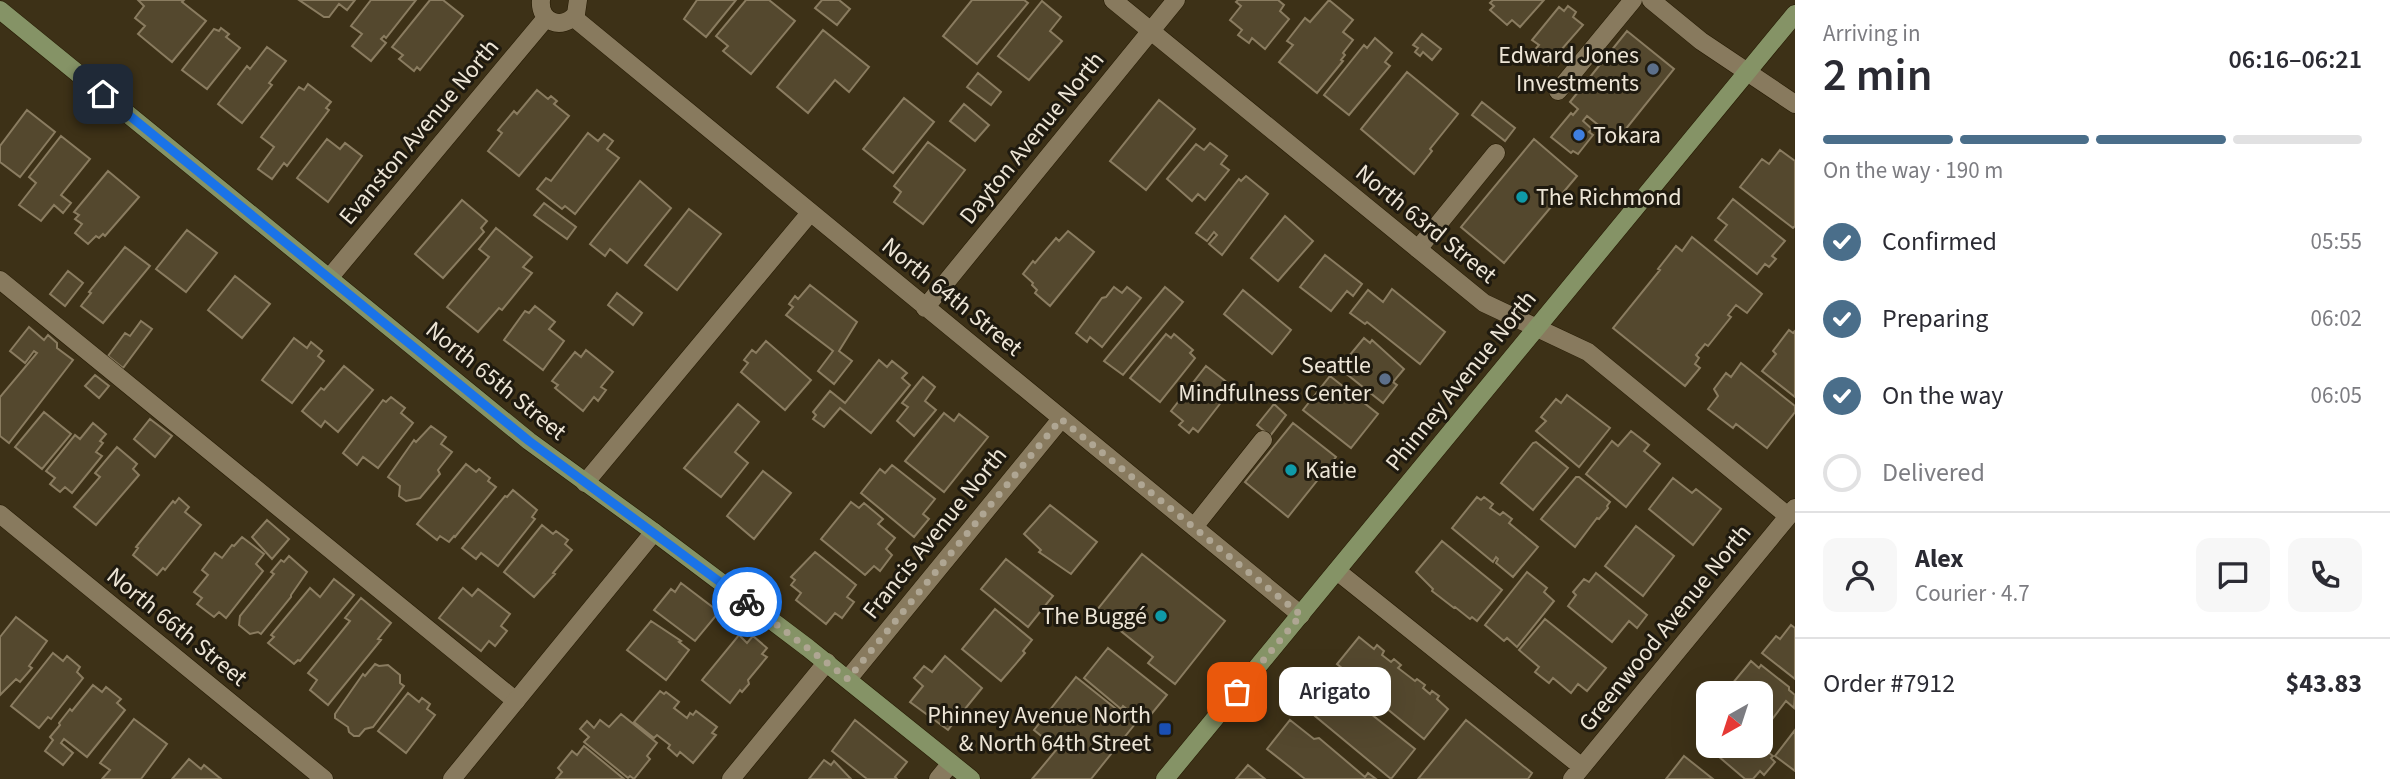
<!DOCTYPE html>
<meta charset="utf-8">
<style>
body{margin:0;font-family:"Source Sans 3",sans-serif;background:#f7f7f7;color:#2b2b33;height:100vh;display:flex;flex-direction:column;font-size:26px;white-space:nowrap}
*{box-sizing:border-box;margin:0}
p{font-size:23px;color:#7c7c81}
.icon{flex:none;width:38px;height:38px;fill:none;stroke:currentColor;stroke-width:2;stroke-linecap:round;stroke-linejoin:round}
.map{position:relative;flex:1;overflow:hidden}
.panel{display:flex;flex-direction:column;background:#fff;width:595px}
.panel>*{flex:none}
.needle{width:46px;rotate:219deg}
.buttons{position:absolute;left:1696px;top:681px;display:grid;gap:14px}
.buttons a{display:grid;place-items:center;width:77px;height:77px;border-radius:14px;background:#fff;box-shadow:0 7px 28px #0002;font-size:35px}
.pin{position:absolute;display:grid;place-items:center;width:60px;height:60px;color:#fff;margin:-30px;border-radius:14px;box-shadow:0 4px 10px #0006}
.courier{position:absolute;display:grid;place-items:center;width:70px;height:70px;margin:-35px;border:5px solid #1a73e8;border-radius:50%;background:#fff;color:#222;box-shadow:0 2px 9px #0007}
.bubble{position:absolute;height:49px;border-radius:14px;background:#fff;box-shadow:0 7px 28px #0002;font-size:23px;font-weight:600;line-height:49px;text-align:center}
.headline em{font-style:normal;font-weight:600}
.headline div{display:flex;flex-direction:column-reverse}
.headline{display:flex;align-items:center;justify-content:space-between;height:119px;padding:0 28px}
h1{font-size:46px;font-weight:600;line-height:52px}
.bar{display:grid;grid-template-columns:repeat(4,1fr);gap:10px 7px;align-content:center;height:84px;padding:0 28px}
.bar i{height:9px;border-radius:5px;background:#e1e1e2}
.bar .on{background:#4a6e8a}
.bar p{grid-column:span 4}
.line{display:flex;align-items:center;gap:18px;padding:0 28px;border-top:2px solid #e1e1e2}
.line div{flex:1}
.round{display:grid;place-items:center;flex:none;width:74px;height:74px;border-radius:14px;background:#f7f7f7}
ol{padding:0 28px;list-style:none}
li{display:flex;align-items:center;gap:21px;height:77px}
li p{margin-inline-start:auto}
li .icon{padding:7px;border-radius:50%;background:#4a6e8a;color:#fff;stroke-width:4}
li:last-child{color:#7c7c81}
li i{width:38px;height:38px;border:4px solid #e1e1e2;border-radius:50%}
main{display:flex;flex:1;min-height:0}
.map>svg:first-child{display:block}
.building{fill:#54482e;stroke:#8a7c60;stroke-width:2}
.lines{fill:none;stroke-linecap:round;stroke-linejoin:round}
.lane-casing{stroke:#241901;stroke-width:19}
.street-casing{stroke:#241901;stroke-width:19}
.secondary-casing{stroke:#241901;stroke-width:19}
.lane{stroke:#887a5e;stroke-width:18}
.street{stroke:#887a5e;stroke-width:18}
.secondary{stroke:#859366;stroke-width:18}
.done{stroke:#afa693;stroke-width:7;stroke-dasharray:0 12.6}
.route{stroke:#1a73e8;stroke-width:9}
.service-dot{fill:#5c6f8a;stroke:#1f1a0f;stroke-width:2.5}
.shop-dot{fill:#3f7fe0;stroke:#1f1a0f;stroke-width:2.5}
.culture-dot{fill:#0f9aa8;stroke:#1f1a0f;stroke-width:2.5}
.transit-dot{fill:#1a4fb4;stroke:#1f1a0f;stroke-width:2.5}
.labels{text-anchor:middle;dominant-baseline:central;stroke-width:6;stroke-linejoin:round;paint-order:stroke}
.poi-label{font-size:24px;fill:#ede5d6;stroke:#1f1a0f;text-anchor:end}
.street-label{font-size:24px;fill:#ede5d6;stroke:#1f1a0f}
</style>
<main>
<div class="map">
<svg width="1795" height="779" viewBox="0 0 1795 779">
<rect width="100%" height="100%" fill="#3d3117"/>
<!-- building -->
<path class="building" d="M138 0H184L182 2 206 21 172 62 138 34 145 26 135 18 144 6Z
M299 0H355L347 10 339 4 329 17H324Z
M371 0H416L386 38 384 36 381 39 386 43 371 61 352 46 362 34 351 26Z
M430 0H443L463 16 420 70 417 67 414 71 399 59 403 55 392 47Z
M697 0H736L706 37 684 19Z
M746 0H769L795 21 751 74 723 51 728 46 716 36Z
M822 0H839L850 9 837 25 815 8Z
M972 0H1024L1028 3 977 64 943 36Z
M1238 0H1278L1284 5 1280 11 1289 19 1265 49 1252 38 1249 43 1238 35 1242 30 1230 20 1241 6 1236 2Z
M1329 0 1353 20 1343 32 1353 40 1343 53 1345 55 1341 60 1343 61 1317 93 1279 62 1293 45 1287 41 1305 18 1310 22Z
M1493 0H1544L1520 27 1512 20 1507 25 1490 10 1494 6 1490 3Z
M1042 1 1061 17 1050 31 1062 41 1029 80 998 56Z
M1568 6 1576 12 1573 17 1583 25 1548 65 1533 52 1539 45 1532 40 1559 7 1564 11Z
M221 28 229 34 226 37 240 48 207 89 182 70 214 29 219 31Z
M823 30 869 67 849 92 835 80 808 113 777 87Z
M1627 31 1674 69 1617 140 1587 116 1583 121 1592 129 1589 132 1593 135 1578 154 1573 151 1571 153 1551 137 1571 113 1573 115 1578 109 1570 102Z
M1422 34 1441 49 1432 60 1423 52 1420 56 1415 52 1418 48 1413 45Z
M1375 38 1392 53 1385 62 1390 66 1349 115 1324 95 1364 45 1367 48Z
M267 47 286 61 269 83 272 85 242 123 218 104 247 66 250 69Z
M1407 72 1458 114 1430 149 1432 151 1414 174 1361 129Z
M978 73 1001 92 991 105 967 87Z
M308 84 331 102 326 108 329 110 287 166 284 163 272 179 258 169 274 147 261 137 299 87 304 90Z
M537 90 548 99 551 96 557 101 554 104 569 116 519 176 488 151 502 133 498 130 514 111 517 114Z
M904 98 934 122 893 173 863 149Z
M1159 100 1195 129 1146 190 1110 161Z
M1482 102 1515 128 1505 141 1472 115Z
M964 104 989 125 975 141 950 121Z
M27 110 55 132 20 177 0 162V146Z
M588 133 598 141 604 134 613 141 607 149 619 158 575 214 565 206 562 209 537 189 546 178 551 181Z
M61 136 90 159 61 195 71 203 63 213 54 205 41 221 19 205 36 183 29 177Z
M327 139 340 149 345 143 362 156 328 202 297 178Z
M1534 139 1577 176 1504 263 1461 227Z
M928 142 965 170 923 224 894 202 901 192 894 186Z
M1210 143 1227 156 1221 164 1229 170 1205 200 1198 194 1192 201 1167 179 1196 144 1204 150Z
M1780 150 1795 161V226L1793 228 1740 187 1762 159 1769 164Z
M108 171 139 197 105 236 103 234 99 238 96 236 88 244 75 233 82 224 75 219 79 215 74 212Z
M1246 176 1268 194 1222 255 1209 244 1217 235 1214 232 1207 241 1196 233 1239 179 1241 181Z
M640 181 671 208 627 263 610 249 605 256 590 244Z
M1733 199 1785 241 1772 256 1776 259 1769 267 1765 264 1757 274 1715 240 1727 225 1718 218Z
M462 200 487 221 481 228 484 232 443 278 415 254Z
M544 203 576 227 567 239 534 215Z
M689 209 721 234 677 290 645 265Z
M1285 216 1313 241 1278 281 1251 258Z
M496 228 532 257 523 267 532 273 502 310 499 308 478 332 447 307 489 257 479 249Z
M187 230 217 253 186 292 156 269Z
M1068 231 1094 252 1050 306 1035 293 1037 290 1032 285 1033 283 1023 274 1033 261 1035 263 1056 238 1059 241Z
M1692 237 1762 294 1747 313 1736 305 1728 315 1731 317 1708 346 1705 344 1696 355 1699 358 1695 364 1700 368 1685 386 1613 328 1660 270 1658 269 1676 246 1682 251Z
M125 247 150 266 103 323 81 306 91 293 89 292Z
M1325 255 1362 284 1353 296 1347 291 1331 311 1300 287Z
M68 271 83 283 65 306 50 294Z
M235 276 270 304 242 338 208 310Z
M810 285 857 322 839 351 852 361 834 384 818 371 833 351 786 315 793 307 789 304 795 296 798 299Z
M1114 287 1122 293 1127 287 1141 298 1102 347 1090 337 1087 342 1076 333 1102 298 1106 297Z
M1165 287 1183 302 1123 375 1104 361Z
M1392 289 1445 332 1420 364 1367 322 1365 324 1350 313 1368 290 1383 302Z
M1243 290 1291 330 1272 354 1224 314Z
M617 293 642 313 633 325 608 305Z
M535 306 555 322 549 329 564 341 543 370 504 340 525 311 529 313Z
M141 321 152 329 123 368 108 356 125 333 130 336Z
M29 327 44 340 48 335 57 343V348L73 360 9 443 0 436V397L37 353 34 351 25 363 10 351Z
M1789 330 1793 333 1795 331V397L1762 371 1776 354 1773 351Z
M1166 334 1171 338 1174 334 1193 350 1190 353 1195 358 1160 402 1130 378Z
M294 338 307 348 311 342 322 351 318 356 324 361 292 403 262 380Z
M1364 338 1370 343 1372 340 1404 369 1393 382 1397 385 1383 403 1339 368Z
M766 341 811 380 785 410 741 372 748 363 744 360 752 350 756 353Z
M586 350 613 372 601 387 606 390 598 401 594 397 583 411 555 388 558 385 552 381 575 352 581 357Z
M879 360 887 367 892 361 907 373 902 378 910 385 871 433 840 408 824 427 813 419 816 415 813 412 830 391 845 403Z
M1741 363 1795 406V412L1767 448 1736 424 1733 428 1708 409 1718 396 1714 389 1726 373 1731 377Z
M344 366 373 390 338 432 325 421 321 427 302 411 321 388 324 390Z
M1206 366 1233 387 1198 432 1193 428 1189 433 1179 425 1183 421 1171 411Z
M95 375 109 386 99 398 85 386Z
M1330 376 1378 414 1351 448 1303 410Z
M923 377 935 387 925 401 936 410 914 436 897 421 908 407 902 403Z
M1567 395 1610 428 1579 467 1536 431 1546 421 1541 417 1556 399 1561 403Z
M391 397 405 408 401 413 413 423 378 468 363 457 357 465 343 453 383 400 386 402Z
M738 404 759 422 735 452 748 463 721 497 684 468Z
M1274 404 1286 415 1270 436 1257 425Z
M44 412 71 434 42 469 15 447Z
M944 413 954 421 959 414 988 437 944 492 905 461Z
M150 419 172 436 155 457 134 439Z
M93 423 106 434 100 441 103 443 96 452 102 456 72 493 65 487 60 492 50 484 55 478 46 471 75 435 80 439Z
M1293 423 1336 457 1288 517 1245 482Z
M431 426 446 437 441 444 452 452 438 470 440 474 420 498 406 501 399 496 400 486 388 477 414 440 416 442Z
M1631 431 1649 445 1644 451 1660 464 1626 507 1586 474 1612 441 1618 446Z
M1536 442 1568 468 1533 510 1501 483 1533 443Z
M117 447 137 464 133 469 139 475 96 525 74 507 100 477 95 473Z
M466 464 476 472 479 469 490 478 488 481 496 487 455 537 454 536 449 542 440 536 437 540 417 524Z
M892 465 935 499 923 514 929 519 914 537 861 493 880 469 885 473Z
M763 471 791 493 754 539 727 516Z
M1576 477H1579L1610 502 1607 506 1608 508 1599 519 1597 518 1575 547 1541 519Z
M1673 478 1692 493 1696 489 1721 509 1693 545 1649 509Z
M513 490 537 510 532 517 535 519 498 566 481 553 476 559 462 548 505 496 507 497Z
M1477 497 1481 500 1484 497 1493 504 1490 508 1500 515 1503 512 1512 519 1509 523 1538 547 1513 577 1496 563 1498 559 1496 557 1493 562 1452 528Z
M179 498 189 507 185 512 201 525 165 570 163 568 157 575 133 555 138 548 136 547 173 501 175 503Z
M851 502 859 508 864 503 883 519 878 524 895 538 886 549 892 555 880 571 874 566 865 575 821 539Z
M1050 505 1097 542 1071 574 1039 552 1041 550 1024 534Z
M267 520 289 539 272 559 252 537Z
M542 525 553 534 556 531 568 540 565 544 572 550 553 573 555 574 534 597 504 572Z
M1636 526 1674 556 1643 596 1605 566Z
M242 537 264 554 256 564 263 571 226 618 219 612 214 617 197 604 202 598 194 592 208 575 202 570 215 553 222 558 232 545 234 546Z
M1442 541 1502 590 1477 621 1472 617 1470 619 1455 607 1454 608 1432 591 1433 589 1416 572Z
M815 552 856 585 847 597 854 602 842 618 835 613 826 624 796 600 801 593 791 585 795 580 791 577Z
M1142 554 1225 621 1175 684 1148 663 1153 657 1096 611Z
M289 556 307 572 291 595V597L261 634 258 632 250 634 239 625 240 616 274 574 271 572 281 560 284 562Z
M1006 559 1053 596 1028 627 981 589Z
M1527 572 1547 588 1544 592 1554 601 1517 647 1507 638 1504 641 1485 625Z
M1596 573 1647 615 1637 628 1629 621 1612 642 1568 606 1576 595 1573 592 1584 579 1589 582Z
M334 579 354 595 300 661 298 660 294 664 268 643 274 637 271 635 310 588 320 597Z
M681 583 719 612 695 641 654 610 671 589 675 592Z
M463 588 472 596 478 589 510 614 501 626 507 631 495 646 489 641 481 651 439 618Z
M361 598 391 623 378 639 381 640 328 705 310 690 317 680 308 673 350 621 345 618Z
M995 609 1032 640 1023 651 1025 653 1001 681 962 649Z
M16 617 47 641 29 666 32 668 20 682 16 679 0 695V637Z
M1545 619 1606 668 1587 691 1578 684 1571 693 1553 678 1549 683 1535 672 1539 667 1519 650Z
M651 621 681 641 679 642 689 650 666 680 627 650Z
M1791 625 1795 628V679L1762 653 1776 636 1780 639Z
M739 635 747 643 753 636 767 648 762 654 767 657 748 680 749 684 742 692 740 690 730 703 702 680Z
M1359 637 1374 649 1377 645 1384 651 1382 655 1391 662 1394 659 1401 665 1398 668 1415 681 1417 679 1425 685 1423 688 1430 694 1432 691 1439 696 1437 699 1448 709 1424 739 1358 685 1360 683 1337 664Z
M1108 648 1167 695 1144 723 1123 706 1121 709 1084 678Z
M53 653 63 661 67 656 80 667 77 672 83 678 51 719 48 717 39 728 11 706Z
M945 656 982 688 948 730 910 702 923 686 914 678 924 666 932 672Z
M1751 661 1759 668 1761 665 1789 687V690L1795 695 1794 708 1786 701 1773 718 1766 713 1760 719V693H1732L1737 687 1732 684Z
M375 664 379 666 388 665 400 675V683L404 686 373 727 365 729 359 736H354L349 732 348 727 335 718V714L363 674 365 676Z
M1076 677 1135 724 1091 779H1032L1057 749 1034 730Z
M93 685 102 692 106 687 121 699 117 703 125 710 87 757 64 739 61 743 73 753 63 765 45 751 53 740 50 737 60 725 59 723 70 709 72 711Z
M1337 687 1415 749 1391 779 1315 716Z
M660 691 664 694 666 692 679 702 674 708 687 718 690 713 693 715 696 711 717 727 712 733 716 735 693 763 680 752 677 756 668 748 670 745 657 735 654 738 634 722Z
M408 693 419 702 422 698 430 704 427 709 435 715 406 753 378 731Z
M621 714 657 743 647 756 650 759 634 779 630 776 628 778 584 742 589 737 580 729 587 721 594 728 600 720 609 727Z
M134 719 167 744 141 779H102L110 770 100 763Z
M855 720 907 762 895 777 897 779H867L832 751Z
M1290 720 1314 739 1319 738 1365 777 1368 773 1376 779H1305L1267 749Z
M1466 720 1532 773 1528 779H1418Z
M1708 727V746H1760L1773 756 1771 758 1775 762 1764 775 1760 771 1753 779H1745L1698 739Z
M1795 730V771L1775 756Z
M584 746 624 779H556L562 772 558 768 572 751 577 755Z
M1684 756 1713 779H1666Z
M189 759 201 769 204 765 221 779H172Z
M824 760 831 765 834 761 851 779H809Z
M1248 765 1265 779H1236Z"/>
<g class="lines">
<defs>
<path id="lane" d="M1558 91 1633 0
M1418 249 1496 153
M0 280 516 701
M1194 527 1263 440
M938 779 951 763"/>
<path id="street" d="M541 0C539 22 562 31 576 14L578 0
M1113 0 1484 303 1588 352 1788 516
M1651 0 1701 41 1795 104
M573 17 1301 615
M330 277 546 18
M925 308 1176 0
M585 483 810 213
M0 514 324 779
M1337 571 1582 767
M848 679 1061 419
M452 779 654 532
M731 779 827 662
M1572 779 1795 508"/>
<path id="secondary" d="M0 10 529 441 654 532 808 648 971 779
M1165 779 1795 14"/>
</defs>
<!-- lane casing -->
<use href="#lane" class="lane-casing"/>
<!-- street casing -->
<use href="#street" class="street-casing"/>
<!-- secondary casing -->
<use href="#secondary" class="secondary-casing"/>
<!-- lane -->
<use href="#lane" class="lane"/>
<!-- street -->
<use href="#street" class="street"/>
<!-- secondary -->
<use href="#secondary" class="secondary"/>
</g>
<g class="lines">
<!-- done -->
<path class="done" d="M747 602 848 679 1061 419 1301 615 1237 692"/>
<!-- route -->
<path class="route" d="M103 94 529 441 747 602"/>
</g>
<!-- markers -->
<g class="service-dot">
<circle cx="1653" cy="69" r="7"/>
<circle cx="1385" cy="379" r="7"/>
</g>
<circle class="shop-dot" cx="1579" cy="135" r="7"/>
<g class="culture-dot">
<circle cx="1522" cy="197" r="7"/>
<circle cx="1291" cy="470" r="7"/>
<circle cx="1161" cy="616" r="7"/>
</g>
<rect class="transit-dot" x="1158" y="722" width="14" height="14" rx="3.5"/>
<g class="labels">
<!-- poi labels -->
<g class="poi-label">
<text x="1639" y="55">Edward Jones<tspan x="1639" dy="28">Investments</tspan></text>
<text x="1593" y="135" text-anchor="start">Tokara</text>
<text x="1536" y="197" text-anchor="start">The Richmond</text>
<text x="1371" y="365">Seattle<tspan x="1371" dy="28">Mindfulness Center</tspan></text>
<text x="1305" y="470" text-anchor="start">Katie</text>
<text x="1147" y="616">The Buggé</text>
<text x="1151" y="715">Phinney Avenue North<tspan x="1151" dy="28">&amp; North 64th Street</tspan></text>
</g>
<!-- street labels -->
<g class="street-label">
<text transform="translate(419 132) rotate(-50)">Evanston Avenue North</text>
<text transform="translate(1032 138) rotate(-51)">Dayton Avenue North</text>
<text transform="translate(1426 224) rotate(39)">North 63rd Street</text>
<text transform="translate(952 297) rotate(39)">North 64th Street</text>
<text transform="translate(496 381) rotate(39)">North 65th Street</text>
<text transform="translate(1461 381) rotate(-51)">Phinney Avenue North</text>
<text transform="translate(935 533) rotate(-51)">Francis Avenue North</text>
<text transform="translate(177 627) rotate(39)">North 66th Street</text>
<text transform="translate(1665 628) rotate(-51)">Greenwood Avenue North</text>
</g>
</g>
</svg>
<div class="buttons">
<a><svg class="needle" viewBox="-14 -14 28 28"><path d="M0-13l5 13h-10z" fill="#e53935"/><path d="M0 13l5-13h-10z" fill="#7c7c81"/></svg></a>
</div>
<div class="pin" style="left:1237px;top:692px;background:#ea580c"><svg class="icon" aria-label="bag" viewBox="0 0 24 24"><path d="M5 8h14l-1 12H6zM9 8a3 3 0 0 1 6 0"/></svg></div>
<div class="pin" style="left:103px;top:94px;background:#1f2937"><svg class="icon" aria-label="home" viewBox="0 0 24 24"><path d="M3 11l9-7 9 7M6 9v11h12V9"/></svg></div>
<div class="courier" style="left:747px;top:602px"><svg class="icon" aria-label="bike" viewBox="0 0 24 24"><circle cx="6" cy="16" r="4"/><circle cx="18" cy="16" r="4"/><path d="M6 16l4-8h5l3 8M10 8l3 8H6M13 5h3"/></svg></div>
<div class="bubble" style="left:1279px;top:667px;width:112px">Arigato</div>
</div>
<section class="panel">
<div class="headline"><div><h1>2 min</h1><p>Arriving in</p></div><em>06:16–06:21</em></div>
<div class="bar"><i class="on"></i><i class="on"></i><i class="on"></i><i></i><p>On the way · 190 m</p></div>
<ol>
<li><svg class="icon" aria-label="check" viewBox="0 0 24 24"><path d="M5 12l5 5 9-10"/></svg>Confirmed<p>05:55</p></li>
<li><svg class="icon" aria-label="check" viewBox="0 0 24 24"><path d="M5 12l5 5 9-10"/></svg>Preparing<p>06:02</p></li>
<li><svg class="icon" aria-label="check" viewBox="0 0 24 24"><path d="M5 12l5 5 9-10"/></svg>On the way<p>06:05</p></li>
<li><i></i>Delivered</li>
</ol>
<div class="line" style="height:126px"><a class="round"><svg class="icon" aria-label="person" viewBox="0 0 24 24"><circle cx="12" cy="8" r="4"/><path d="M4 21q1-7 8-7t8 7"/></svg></a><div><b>Alex</b><p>Courier · 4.7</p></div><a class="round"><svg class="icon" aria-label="chat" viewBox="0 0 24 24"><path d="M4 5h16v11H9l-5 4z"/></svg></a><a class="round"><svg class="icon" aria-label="phone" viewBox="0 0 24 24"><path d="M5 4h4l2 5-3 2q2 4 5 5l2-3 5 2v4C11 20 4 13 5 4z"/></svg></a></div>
<div class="line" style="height:91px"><div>Order #7912</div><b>$43.83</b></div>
</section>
</main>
